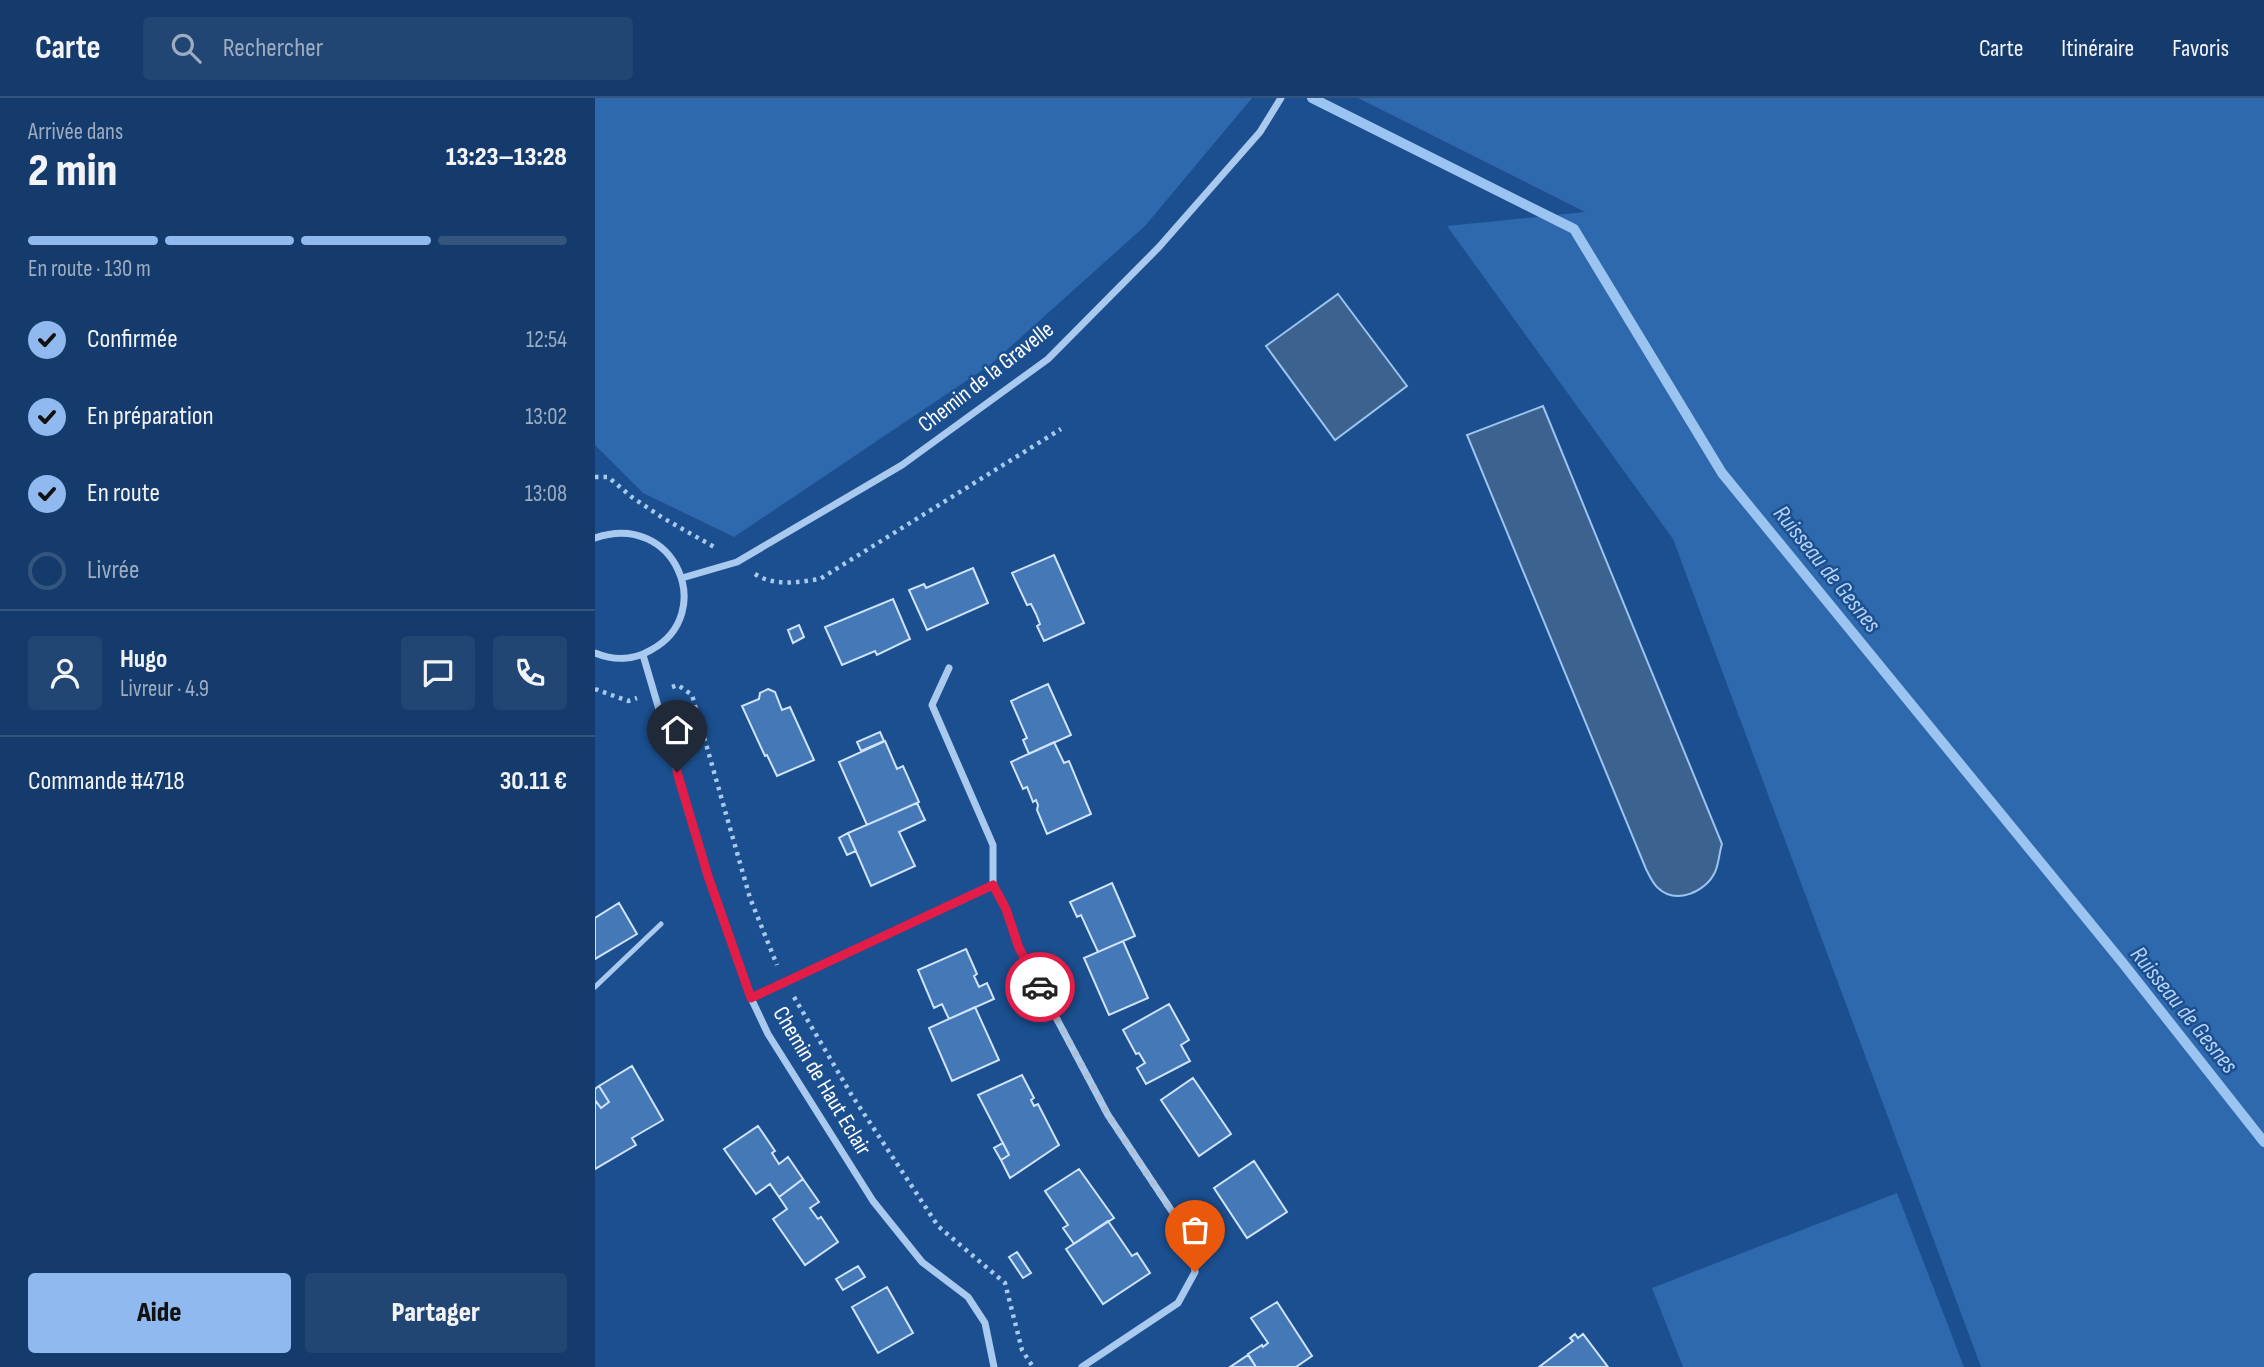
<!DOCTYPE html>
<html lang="fr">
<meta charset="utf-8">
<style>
body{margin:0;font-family:"Sofia Sans Condensed",sans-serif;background:#214673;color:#f1f3f6;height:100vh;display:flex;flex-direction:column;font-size:26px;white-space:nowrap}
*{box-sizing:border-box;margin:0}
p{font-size:23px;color:#9dadc1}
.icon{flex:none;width:38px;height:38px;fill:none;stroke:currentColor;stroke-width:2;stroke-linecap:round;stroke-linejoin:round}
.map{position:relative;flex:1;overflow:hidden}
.panel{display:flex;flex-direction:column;background:#143b6b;width:595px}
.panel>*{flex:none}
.pin{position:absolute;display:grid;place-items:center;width:60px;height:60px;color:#fff;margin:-72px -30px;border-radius:50% 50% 50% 0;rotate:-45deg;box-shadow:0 0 7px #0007}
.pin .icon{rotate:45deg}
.courier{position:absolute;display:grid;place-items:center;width:70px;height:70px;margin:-35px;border:5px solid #e11d48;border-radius:50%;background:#fff;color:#222;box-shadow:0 2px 9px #0007}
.summary em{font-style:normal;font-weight:800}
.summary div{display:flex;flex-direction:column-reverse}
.summary{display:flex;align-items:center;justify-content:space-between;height:119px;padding:0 28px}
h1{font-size:46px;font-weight:800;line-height:52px}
.bar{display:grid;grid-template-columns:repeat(4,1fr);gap:10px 7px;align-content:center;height:84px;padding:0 28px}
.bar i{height:9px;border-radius:5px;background:#33557e}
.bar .active{background:#90b9f0}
.bar p{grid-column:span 4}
.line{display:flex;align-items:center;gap:18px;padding:0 28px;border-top:2px solid #33557e}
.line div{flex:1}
.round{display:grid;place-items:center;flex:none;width:74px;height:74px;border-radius:7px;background:#214673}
ol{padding:0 28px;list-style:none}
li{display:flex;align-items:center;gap:21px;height:77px}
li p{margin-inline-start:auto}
li .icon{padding:7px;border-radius:50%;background:#90b9f0;color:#111;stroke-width:4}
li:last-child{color:#9dadc1}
li i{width:38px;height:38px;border:4px solid #33557e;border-radius:50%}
.button{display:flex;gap:14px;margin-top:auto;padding:14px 28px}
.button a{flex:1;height:80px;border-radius:7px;background:#90b9f0;color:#111;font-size:28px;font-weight:800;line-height:80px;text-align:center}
.button a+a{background:#214673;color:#f1f3f6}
header{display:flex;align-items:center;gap:42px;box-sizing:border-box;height:98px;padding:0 35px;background:#143b6b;border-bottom:2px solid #33557e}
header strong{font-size:33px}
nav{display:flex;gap:38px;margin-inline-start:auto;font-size:24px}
.search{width:490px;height:63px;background:#214673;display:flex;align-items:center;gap:18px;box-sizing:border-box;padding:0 24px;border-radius:7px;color:#9dadc1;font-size:26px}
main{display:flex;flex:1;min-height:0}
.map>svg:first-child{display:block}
.green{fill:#2e69ad}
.water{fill:#3c6290;stroke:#9cc4f0;stroke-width:2}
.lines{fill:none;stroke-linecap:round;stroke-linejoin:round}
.stream{stroke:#9cc4f0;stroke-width:10}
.building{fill:#4478b7;stroke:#cfe3fa;stroke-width:2}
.path{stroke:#a9c9ee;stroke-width:4.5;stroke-dasharray:3.5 5;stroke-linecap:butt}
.service{stroke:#a9c9ee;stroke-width:5}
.minor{stroke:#a9c9ee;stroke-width:7}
.done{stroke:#afc1d8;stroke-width:7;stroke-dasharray:0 12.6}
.route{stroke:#e11d48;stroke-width:9}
.labels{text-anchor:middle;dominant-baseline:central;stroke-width:5;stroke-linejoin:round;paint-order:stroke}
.street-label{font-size:23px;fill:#fff;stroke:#1b4f8f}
.water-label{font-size:24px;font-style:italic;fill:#b5d3f5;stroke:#1b4f8f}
</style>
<header>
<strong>Carte</strong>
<div class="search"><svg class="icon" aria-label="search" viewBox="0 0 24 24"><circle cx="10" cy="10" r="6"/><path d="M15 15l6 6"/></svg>Rechercher</div>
<nav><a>Carte</a><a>Itinéraire</a><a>Favoris</a></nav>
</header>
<main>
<section class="panel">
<div class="summary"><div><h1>2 min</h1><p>Arrivée dans</p></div><em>13:23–13:28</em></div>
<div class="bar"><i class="active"></i><i class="active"></i><i class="active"></i><i></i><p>En route · 130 m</p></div>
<ol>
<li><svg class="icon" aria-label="check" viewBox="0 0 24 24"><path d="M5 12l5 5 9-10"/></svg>Confirmée<p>12:54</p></li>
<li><svg class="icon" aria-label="check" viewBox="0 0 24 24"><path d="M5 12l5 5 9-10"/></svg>En préparation<p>13:02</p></li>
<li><svg class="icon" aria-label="check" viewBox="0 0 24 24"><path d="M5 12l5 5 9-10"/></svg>En route<p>13:08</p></li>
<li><i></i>Livrée</li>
</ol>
<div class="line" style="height:126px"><a class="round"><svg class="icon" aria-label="person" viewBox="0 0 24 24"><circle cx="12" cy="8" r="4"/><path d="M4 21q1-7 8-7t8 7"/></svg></a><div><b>Hugo</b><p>Livreur · 4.9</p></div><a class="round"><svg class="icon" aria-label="chat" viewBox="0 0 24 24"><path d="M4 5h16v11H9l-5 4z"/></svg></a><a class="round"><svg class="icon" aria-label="phone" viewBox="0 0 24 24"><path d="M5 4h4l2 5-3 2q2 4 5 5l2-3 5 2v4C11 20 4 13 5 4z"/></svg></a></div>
<div class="line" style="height:91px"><div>Commande #4718</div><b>30.11 €</b></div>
<div class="button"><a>Aide</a><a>Partager</a></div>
</section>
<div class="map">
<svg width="1669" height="1269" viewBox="0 0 1669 1269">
<rect width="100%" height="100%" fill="#1b4f8f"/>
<!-- green -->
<path class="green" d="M0 0H657L550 128 395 267 139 439 48 395 0 347Z
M763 0H1669V1269H1386L1078 441 852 128 990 114Z
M1302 1095 1369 1269H1088L1057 1190Z"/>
<!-- water -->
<path class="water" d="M743 196 812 288 740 342 671 248Z
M948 308 1127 746C1124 755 1124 766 1120 774 1111 794 1081 807 1063 790 1058 786 1054 777 1051 771L872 337Z"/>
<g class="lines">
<!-- stream -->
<path class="stream" d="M717 0 979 131 1127 375 1527 864 1669 1044"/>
</g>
<!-- building -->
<path class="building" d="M459 457 489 525 449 543 442 528 445 526 441 516 436 506 432 507 417 475Z
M378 470 393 505 332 532 314 492 329 486 331 490Z
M298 501 315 541 282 557 280 553 247 567 230 529Z
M204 527 209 539 198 545 193 532Z
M453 586 476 637 434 656 428 642 432 640 416 603Z
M173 591 180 594 187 612 195 609 219 662 182 678 172 657 170 658 147 608 164 601 165 595Z
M285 634 289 643 266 653 262 644Z
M290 643 302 671 308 668 324 704 272 727 244 664Z
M459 644 469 665 474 663 496 716 452 736 442 712 443 707 441 702 438 704 432 689 428 691 416 664Z
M322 705 330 722 304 734 320 768 276 788 253 735Z
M253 735 261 753 252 757 244 740Z
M517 785 540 838 503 854 486 817 482 819 475 804Z
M24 805 42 836 0 861V820Z
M528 843 553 900 514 917 489 860Z
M371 851 382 876 379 878 384 889 392 885 399 901 354 921 347 906 339 910 323 872Z
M574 906 594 942 586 947 595 963 551 986 542 970 550 965 544 955 541 956 528 932Z
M380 909 404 962 357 983 334 930Z
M37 968 68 1022 37 1040 41 1047 0 1071V1002L6 1010 14 1004 4 988Z
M427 977 439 1000 436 1002 439 1008 443 1006 464 1047 415 1080 406 1062 414 1057 383 997Z
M598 980 636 1036 604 1058 566 1002Z
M4 988 14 1004 6 1010 0 1002V991Z
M163 1028 180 1053 177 1055 184 1066 193 1059 208 1081 184 1099 175 1086 161 1096 129 1051Z
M408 1045 414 1057 406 1062 399 1050Z
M659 1063 692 1114 652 1140 619 1090Z
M484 1071 519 1120 479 1146 468 1130 473 1127 450 1093Z
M208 1081 224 1104 215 1110 223 1121 226 1119 243 1144 210 1167 178 1121 192 1111 184 1099Z
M513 1123 537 1158 542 1155 555 1175 508 1206 471 1151Z
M422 1154 436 1175 428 1180 414 1159Z
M263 1168 270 1179 248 1192 241 1181Z
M292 1189 318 1235 283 1255 257 1209Z
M682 1204 717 1258 701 1269H661L653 1256 667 1247 668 1249 673 1245 656 1220Z
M980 1236 983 1240 988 1236 1013 1269H944L978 1243 975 1240Z
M653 1257 661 1269H635Z"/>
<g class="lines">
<!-- path -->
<path class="path" d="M0 379H13L38 400 68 420 121 450
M160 476C180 489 204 484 225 481L466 331
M77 589 83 587 97 597 155 800 182 867
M0 591 33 603 42 600
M199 899 256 996 343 1128 410 1185 427 1252 438 1269"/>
<!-- service -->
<path class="service" d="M0 889 66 826"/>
<!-- minor -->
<path class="minor" d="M0 440C80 412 123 516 56 552 39 562 19 563 0 555
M87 480 142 464 307 367 453 261 564 149 665 34 686 0
M48 557 113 778 156 900 173 936 278 1103 327 1164 373 1199 390 1225 399 1269
M354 570 337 607 398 747V787
M156 900 398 787 411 811 424 850 513 1017 596 1142 600 1174 583 1205 487 1269"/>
</g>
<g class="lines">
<!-- done -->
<path class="done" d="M445 889 513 1017 596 1142 600 1174"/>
<!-- route -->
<path class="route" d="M82 674 113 778 156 900 398 787 411 811 424 850 445 889"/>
</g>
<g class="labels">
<!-- street labels -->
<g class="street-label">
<text transform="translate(391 279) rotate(-38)">Chemin de la Gravelle</text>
<text transform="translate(227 983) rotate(59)">Chemin de Haut Eclair</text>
</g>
<!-- water labels -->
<g class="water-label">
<text transform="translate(1232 471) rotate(51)">Ruisseau de Gesnes</text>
<text transform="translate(1589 912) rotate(51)">Ruisseau de Gesnes</text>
</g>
</g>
</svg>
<div class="pin" style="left:600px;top:1174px;background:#ea580c"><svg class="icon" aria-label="bag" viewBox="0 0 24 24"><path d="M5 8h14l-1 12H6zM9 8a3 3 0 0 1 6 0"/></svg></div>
<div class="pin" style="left:82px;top:674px;background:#1f2937"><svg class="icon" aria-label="home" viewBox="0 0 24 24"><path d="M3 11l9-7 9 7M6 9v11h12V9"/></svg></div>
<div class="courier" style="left:445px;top:889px"><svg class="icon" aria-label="car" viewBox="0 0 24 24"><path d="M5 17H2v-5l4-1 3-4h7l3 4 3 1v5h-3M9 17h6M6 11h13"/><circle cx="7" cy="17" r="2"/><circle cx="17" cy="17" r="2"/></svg></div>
</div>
</main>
